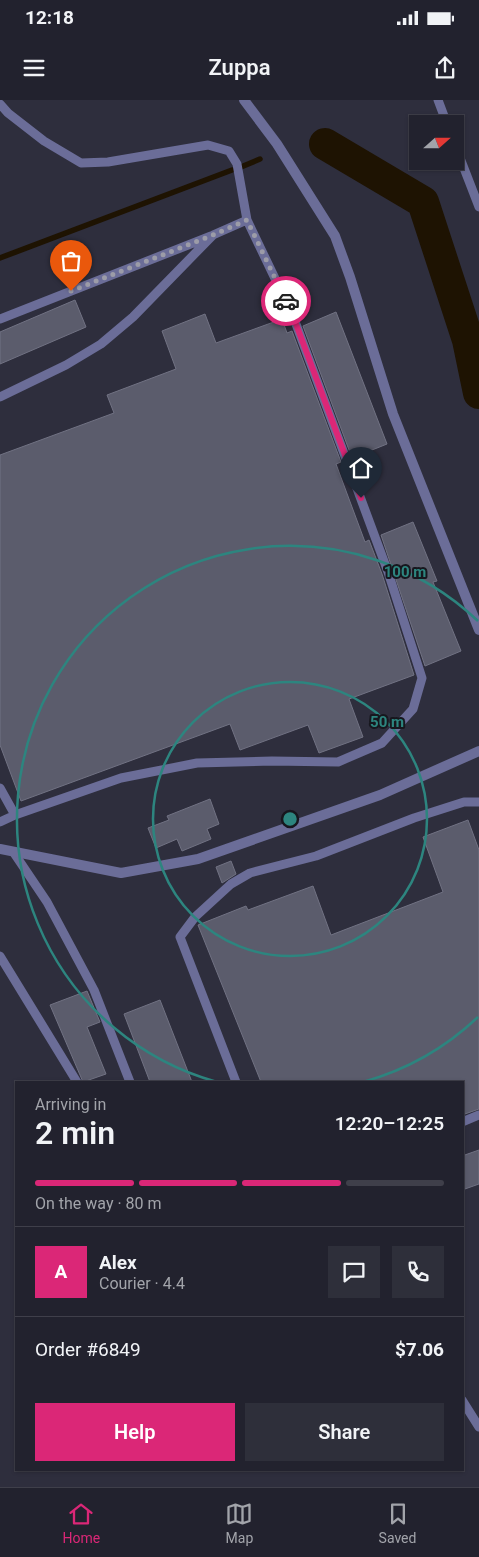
<!DOCTYPE html>
<meta charset="utf-8">
<style>
body{margin:0;font-family:Roboto,sans-serif;background:#2e2f3a;color:#f1f3f6;height:100vh;display:flex;flex-direction:column;font-size:19px;white-space:nowrap}
*{box-sizing:border-box;margin:0}
p{font-size:16px;color:#a2a4aa}
.icon{flex:none;width:28px;height:28px;fill:none;stroke:currentColor;stroke-width:2;stroke-linecap:round;stroke-linejoin:round}
.map{position:relative;flex:1;overflow:hidden}
.panel{position:absolute;left:15px;top:981px;width:449px;height:390px;display:flex;flex-direction:column;background:#22222e;border-radius:0px;box-shadow:0 1px 4px #0004,0 0 0 1px #3f3f4a}
.panel>*{flex:none}
.needle{width:32px;rotate:69deg}
.controls{position:absolute;left:409px;top:15px;display:grid;gap:10px}
.controls a{display:grid;place-items:center;width:55px;height:55px;border-radius:0px;background:#22222e;box-shadow:0 1px 4px #0004,0 0 0 1px #3f3f4a;font-size:25px}
.pin{position:absolute;display:grid;place-items:center;width:42px;height:42px;color:#fff;margin:-51px -21px;border-radius:50% 50% 50% 0;rotate:-45deg;box-shadow:0 0 5px #0007}
.pin .icon{rotate:45deg}
.courier{position:absolute;display:grid;place-items:center;width:50px;height:50px;margin:-25px;border:4px solid #db2777;border-radius:50%;background:#fff;color:#222;box-shadow:0 1px 6px #0007}
.overview em{font-style:normal;font-weight:600}
.overview div{display:flex;flex-direction:column-reverse}
.overview{display:flex;align-items:center;justify-content:space-between;height:85px;padding:0 20px}
h1{font-size:32px;font-weight:600;line-height:38px}
.bar{display:grid;grid-template-columns:repeat(4,1fr);gap:8px 5px;align-content:center;height:60px;padding:0 20px}
.bar i{height:6px;border-radius:4px;background:#3f3f4a}
.bar .current{background:#db2777}
.bar p{grid-column:span 4}
.line{display:flex;align-items:center;gap:12px;padding:0 20px;border-top:1px solid #3f3f4a}
.line div{flex:1}
.round{display:grid;place-items:center;flex:none;width:52px;height:52px;border-radius:0px;background:#2e2f3a}
.action{display:flex;gap:10px;margin-top:auto;padding:10px 20px}
.action a{flex:1;height:58px;border-radius:0px;background:#db2777;color:#fff;font-size:20px;font-weight:600;line-height:58px;text-align:center}
.action a+a{background:#2e2f3a;color:#f1f3f6}
.status{display:flex;justify-content:space-between;align-items:center;height:35px;padding:0 25px;background:#22222e;direction:ltr}
.status svg{height:14px;fill:currentColor}
header{display:flex;justify-content:space-between;align-items:center;height:65px;padding:0 20px;background:#22222e;font-size:22px;font-weight:600}
.tabs{display:flex;justify-content:space-around;align-items:center;height:70px;border-top:1px solid #3f3f4a;background:#22222e;font-size:14px;color:#a2a4aa}
.tabs a{display:grid;justify-items:center;gap:2px}
.tabs .current{color:#db2777}
.map>svg:first-child{display:block}
.lines{fill:none;stroke-linecap:round;stroke-linejoin:round}
.stream{stroke:#1e1302;stroke-width:5.5}
.river{stroke:#1e1302;stroke-width:32}
.building{fill:#5b5c6c;stroke:#717283}
.lane{stroke:#6b6d98;stroke-width:9}
.street{stroke:#6b6d98;stroke-width:10}
.done{stroke:#9c9ca8;stroke-width:5;stroke-dasharray:0 9}
.route{stroke:#db2777;stroke-width:6}
.ring{fill:none;stroke:#2d857f;stroke-width:2.5}
.centre{fill:#2d857f;stroke:#17171e;stroke-width:2.5}
.ring-label{font-size:15px;text-anchor:middle;font-weight:bold;fill:#2d857f;stroke:#17171e;stroke-width:4;stroke-linejoin:round;paint-order:stroke}
</style>
<div class="status"><b>12:18</b><svg viewBox="0 0 49 12"><path d="M0 12V9h3v3zM5 12V6h3v6zM10 12V3h3v9zM15 12V0h3v12zM26 1h20v11H26zM47 4h2v5h-2z"/></svg></div>
<header><svg class="icon" aria-label="menu" viewBox="0 0 24 24"><path d="M4 6h16M4 12h16M4 18h16"/></svg>Zuppa<svg class="icon" aria-label="share" viewBox="0 0 24 24"><path d="M12 15V3M7 8l5-5 5 5M5 13v7h14v-7"/></svg></header>
<div class="map">
<svg width="479" height="1387" viewBox="0 0 479 1387">
<rect width="100%" height="100%" fill="#2e2e3d"/>
<g class="lines">
<!-- stream -->
<path class="stream" d="M241 67 260 59
M0 158 232 70"/>
<!-- river -->
<path class="river" d="M325 44 423 102 468 240 479 293"/>
</g>
<!-- building -->
<path class="building" d="M75 200 86 227 0 264V232Z
M336 212 387 344 352 358 303 226Z
M205 214 216 243 282 219 287 233 292 231 341 362 336 364 365 442 369 440 382 474 414 575 349 599 363 637 319 653 308 625 240 650 230 624 21 701 0 645V355L114 313 107 295 176 269 162 231Z
M413 422 437 481 433 482 461 551 425 566 381 435Z
M210 699 219 724 207 729 211 739 182 751 177 739 156 748 148 728 169 720 167 716Z
M468 720 479 750V1009L462 1015V982H261L198 825 246 806 248 810 313 786 331 835 443 792 423 737Z
M231 761 236 774 222 783 216 767Z
M87 891 100 922 87 927 106 974 83 982 50 905Z
M160 900 192 982H150L124 914Z
M479 1050V1084L462 1090V1056Z"/>
<g class="lines">
<!-- lane -->
<path class="lane" d="M438 0 447 24
M0 4 8 13 44 41 81 63 108 62 208 45 229 51 237 64 247 120 293 216 388 472 422 578 413 609 382 643 338 662 272 661 197 663 121 678 15 715 0 722
M455 45 479 107
M0 219 211 136
M0 297 66 265 101 244 133 217 213 135 247 120
M0 688 15 715
M14 753 47 802 94 890 130 982
M0 856 77 982
M236 982 180 837 195 817 231 784 250 773 316 756 414 718 464 702H479
M462 1022 479 1015
M462 1300 479 1327"/>
<!-- street -->
<path class="street" d="M244 0 277 44 335 136 350 177 393 314 479 530
M0 749 121 773 198 759 380 695 479 651"/>
</g>
<g class="lines">
<!-- done -->
<path class="done" d="M71 191 213 135 247 120 286 201"/>
<!-- route -->
<path class="route" d="M286 201 293 216 361 398"/>
</g>
<!-- distance rings -->
<g class="ring">
<circle cx="290" cy="719" r="137"/>
<path d="M478 917A273 273 0 0 1 363 982M217 982A273 273 0 1 1 478 521"/>
</g>
<circle cx="290" cy="719" r="8" class="centre"/>
<g class="ring-label">
<text x="405" y="477">100 m</text>
<text x="387" y="627">50 m</text>
</g>
</svg>
<div class="controls">
<a><svg class="needle" viewBox="-14 -14 28 28"><path d="M0-13l5 13h-10z" fill="#e53935"/><path d="M0 13l5-13h-10z" fill="#a2a4aa"/></svg></a>
</div>
<div class="pin" style="left:71px;top:191px;background:#ea580c"><svg class="icon" aria-label="bag" viewBox="0 0 24 24"><path d="M5 8h14l-1 12H6zM9 8a3 3 0 0 1 6 0"/></svg></div>
<div class="pin" style="left:361px;top:398px;background:#1f2937"><svg class="icon" aria-label="home" viewBox="0 0 24 24"><path d="M3 11l9-7 9 7M6 9v11h12V9"/></svg></div>
<div class="courier" style="left:286px;top:201px"><svg class="icon" aria-label="car" viewBox="0 0 24 24"><path d="M5 17H2v-5l4-1 3-4h7l3 4 3 1v5h-3M9 17h6M6 11h13"/><circle cx="7" cy="17" r="2"/><circle cx="17" cy="17" r="2"/></svg></div>
<section class="panel">
<div class="overview"><div><h1>2 min</h1><p>Arriving in</p></div><em>12:20–12:25</em></div>
<div class="bar"><i class="current"></i><i class="current"></i><i class="current"></i><i></i><p>On the way · 80 m</p></div>
<div class="line" style="height:90px"><b class="round" style="background:#db2777;color:#fff">A</b><div><b>Alex</b><p>Courier · 4.4</p></div><a class="round"><svg class="icon" aria-label="chat" viewBox="0 0 24 24"><path d="M4 5h16v11H9l-5 4z"/></svg></a><a class="round"><svg class="icon" aria-label="phone" viewBox="0 0 24 24"><path d="M5 4h4l2 5-3 2q2 4 5 5l2-3 5 2v4C11 20 4 13 5 4z"/></svg></a></div>
<div class="line" style="height:65px"><div>Order #6849</div><b>$7.06</b></div>
<div class="action"><a>Help</a><a>Share</a></div>
</section>
</div>
<nav class="tabs">
<a class="current"><svg class="icon" aria-label="home" viewBox="0 0 24 24"><path d="M3 11l9-7 9 7M6 9v11h12V9"/></svg>Home</a>
<a><svg class="icon" aria-label="map" viewBox="0 0 24 24"><path d="M3 6l6-2 6 2 6-2v14l-6 2-6-2-6 2zM9 4v14M15 6v14"/></svg>Map</a>
<a><svg class="icon" aria-label="saved" viewBox="0 0 24 24"><path d="M7 4h10v16l-5-4-5 4z"/></svg>Saved</a>
</nav>
